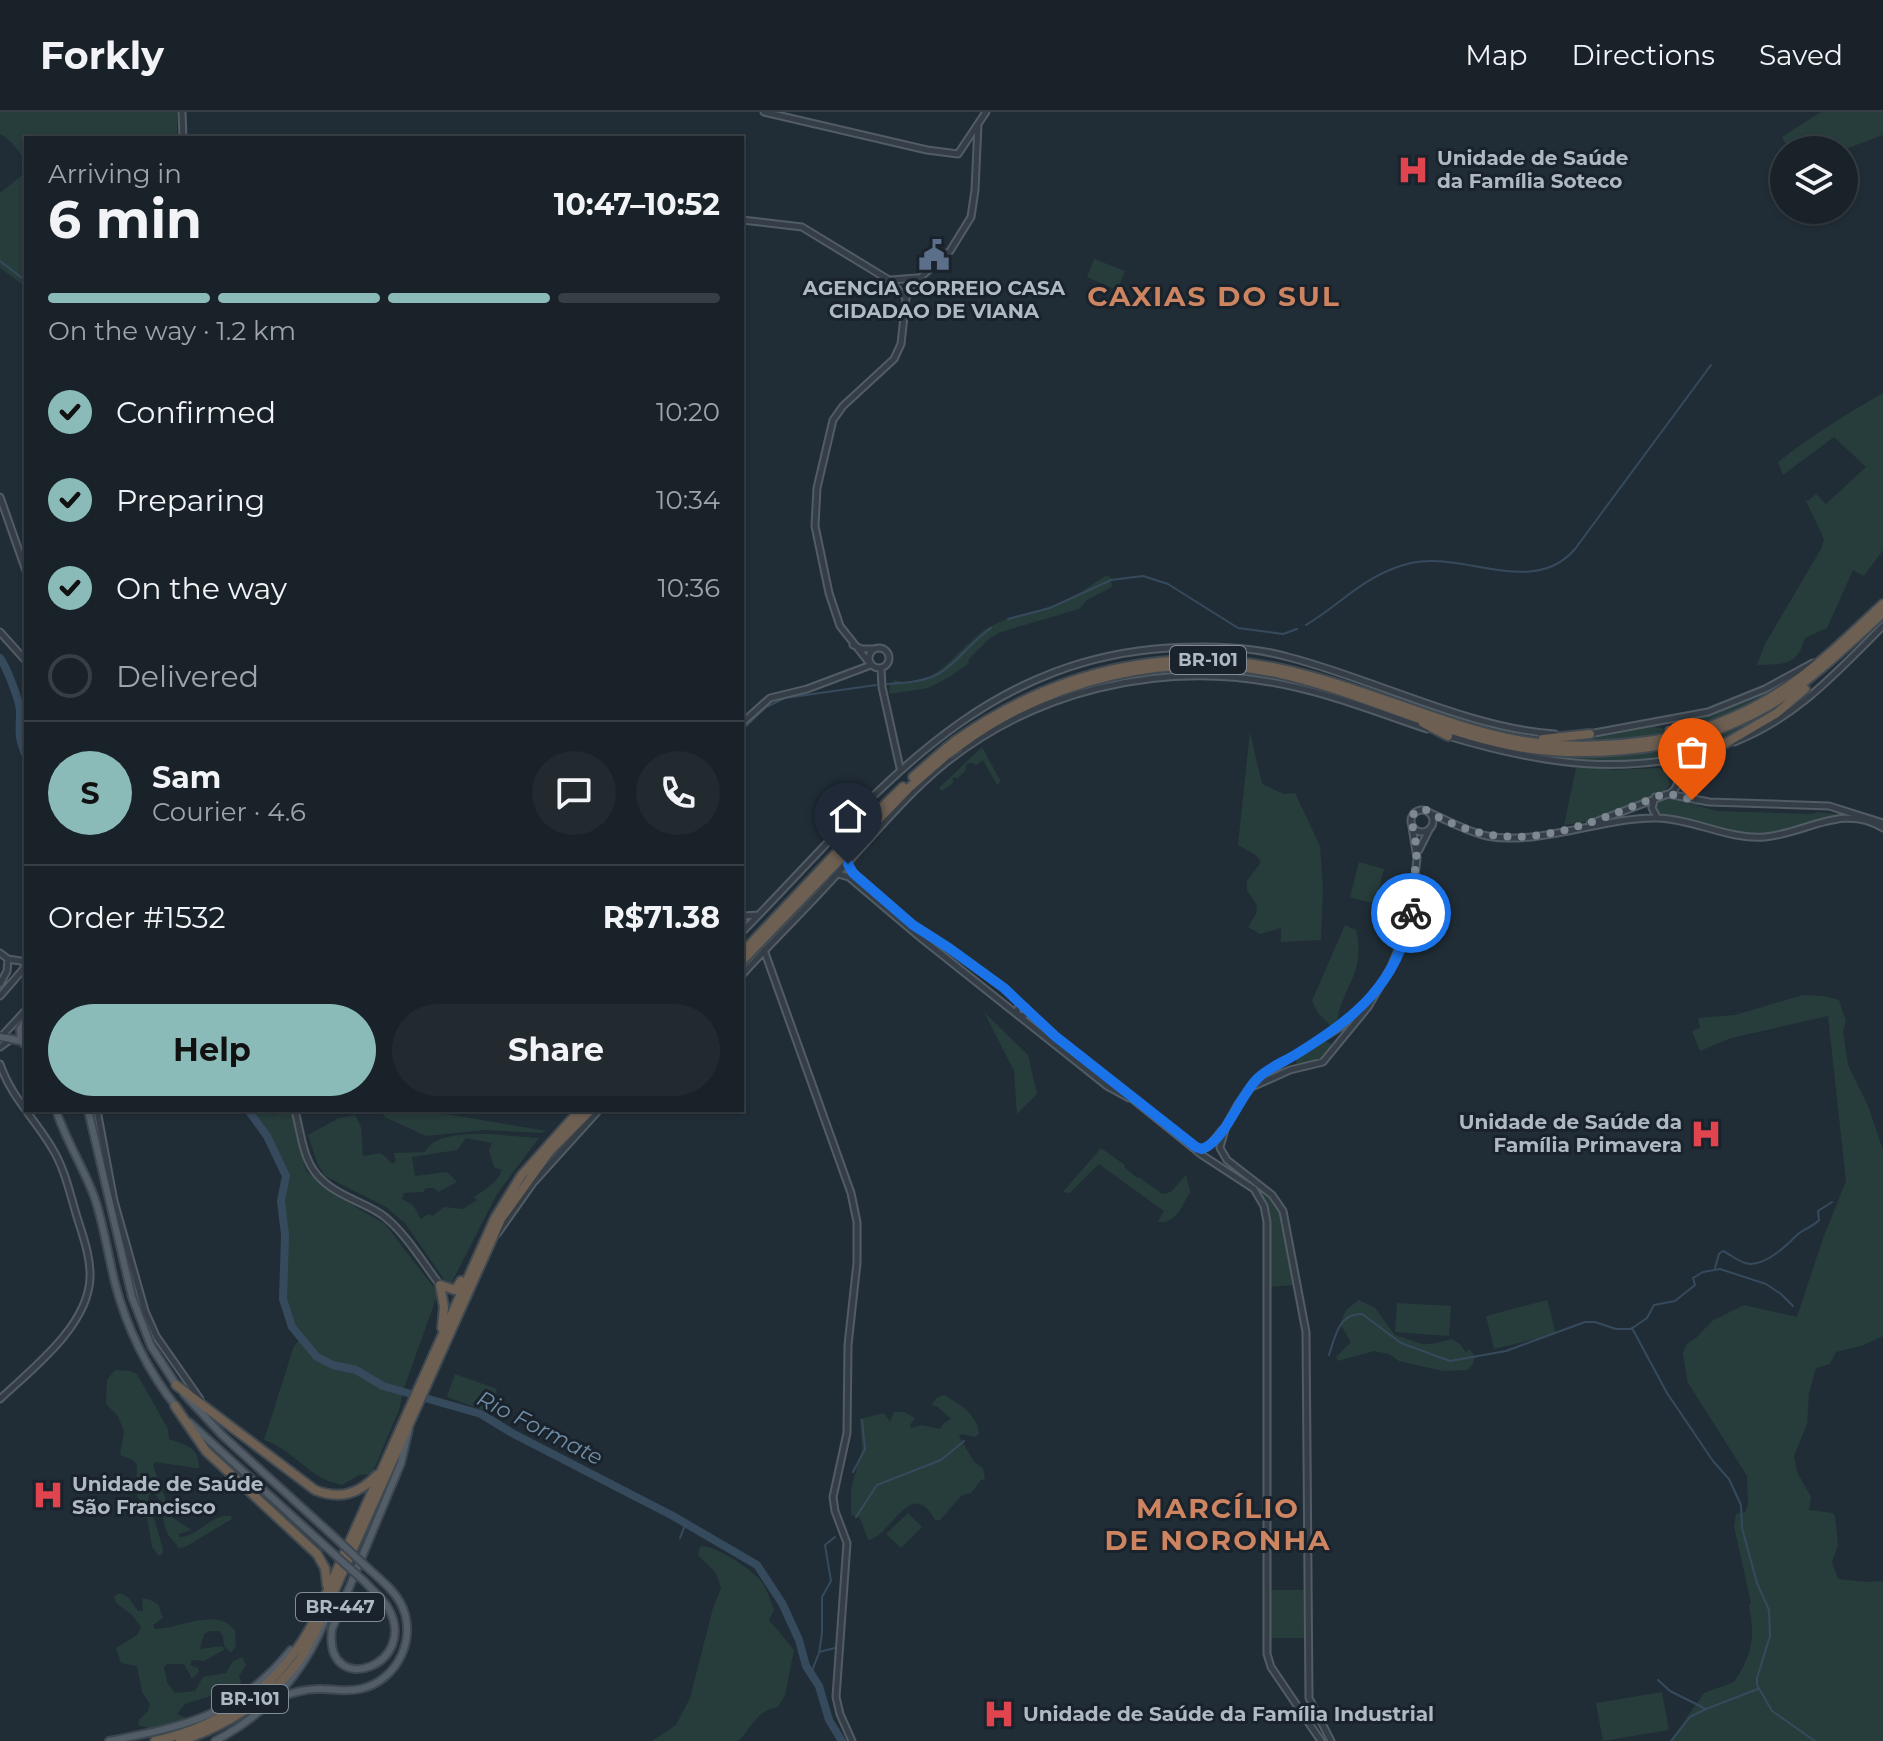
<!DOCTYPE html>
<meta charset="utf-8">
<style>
body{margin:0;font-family:Montserrat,sans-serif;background:#222a30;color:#f1f3f6;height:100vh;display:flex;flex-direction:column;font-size:30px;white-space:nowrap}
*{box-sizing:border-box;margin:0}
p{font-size:26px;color:#9fa4a8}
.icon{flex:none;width:44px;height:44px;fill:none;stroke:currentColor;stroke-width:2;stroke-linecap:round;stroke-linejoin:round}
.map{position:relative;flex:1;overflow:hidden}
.sheet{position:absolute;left:24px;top:24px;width:720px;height:976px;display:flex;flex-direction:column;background:#192228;border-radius:0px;box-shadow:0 2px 6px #0004,0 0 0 2px #373f45}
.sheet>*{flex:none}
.fabs{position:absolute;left:1770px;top:24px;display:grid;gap:16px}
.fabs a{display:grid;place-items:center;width:88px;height:88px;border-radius:50%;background:#192228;box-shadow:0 2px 6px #0004,0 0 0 2px #373f45;font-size:40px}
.pin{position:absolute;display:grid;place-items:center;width:68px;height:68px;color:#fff;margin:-82px -34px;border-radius:50% 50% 50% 0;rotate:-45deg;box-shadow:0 0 8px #0007}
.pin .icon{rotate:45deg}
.courier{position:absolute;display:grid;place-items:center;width:80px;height:80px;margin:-40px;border:6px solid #1a73e8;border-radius:50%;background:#fff;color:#222;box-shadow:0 2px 10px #0007}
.overview em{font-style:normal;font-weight:700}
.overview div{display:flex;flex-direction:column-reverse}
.overview{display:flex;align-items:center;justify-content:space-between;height:136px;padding:0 24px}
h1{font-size:52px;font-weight:700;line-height:60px}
.bar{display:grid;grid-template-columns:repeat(4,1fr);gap:12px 8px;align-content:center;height:96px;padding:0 24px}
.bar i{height:10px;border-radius:6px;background:#373f45}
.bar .on{background:#8bbbb9}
.bar p{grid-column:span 4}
.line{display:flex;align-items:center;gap:20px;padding:0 24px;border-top:2px solid #373f45}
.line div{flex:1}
.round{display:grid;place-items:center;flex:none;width:84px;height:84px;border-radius:42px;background:#222a30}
ol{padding:0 24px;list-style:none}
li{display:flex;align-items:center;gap:24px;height:88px}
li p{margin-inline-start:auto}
li .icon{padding:8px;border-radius:50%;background:#8bbbb9;color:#111;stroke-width:4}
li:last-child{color:#9fa4a8}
li i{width:44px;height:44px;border:4px solid #373f45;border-radius:50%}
.action{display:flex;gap:16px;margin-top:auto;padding:16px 24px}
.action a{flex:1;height:92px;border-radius:48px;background:#8bbbb9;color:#111;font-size:32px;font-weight:700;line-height:92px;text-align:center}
.action a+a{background:#222a30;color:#f1f3f6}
header{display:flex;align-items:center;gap:48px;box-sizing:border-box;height:112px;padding:0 40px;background:#192228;border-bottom:2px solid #373f45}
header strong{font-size:38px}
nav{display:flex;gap:44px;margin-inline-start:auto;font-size:28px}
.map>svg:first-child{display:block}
.green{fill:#273d3b;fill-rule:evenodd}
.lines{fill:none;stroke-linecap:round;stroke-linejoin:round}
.stream{stroke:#364a5d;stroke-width:2}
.river{stroke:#364a5d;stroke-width:8}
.minor-casing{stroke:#525c65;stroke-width:9}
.major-casing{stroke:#3e4751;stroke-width:10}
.highway-casing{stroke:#3f4952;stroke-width:12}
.minor{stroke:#353e47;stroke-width:5}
.major{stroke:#535d67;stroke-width:6}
.highway{stroke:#6d5f52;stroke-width:8}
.major-bridge-casing{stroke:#3e4751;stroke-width:10;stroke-linecap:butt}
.highway-bridge-casing{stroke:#3f4952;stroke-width:12;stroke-linecap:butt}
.major-bridge{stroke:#535d67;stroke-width:6}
.highway-bridge{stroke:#6d5f52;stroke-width:8}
.done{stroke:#7d8892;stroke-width:8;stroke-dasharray:0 14.4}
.route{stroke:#1a73e8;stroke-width:10}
.labels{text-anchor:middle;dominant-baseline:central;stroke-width:6;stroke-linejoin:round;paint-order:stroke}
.shield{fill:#1a232c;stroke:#828c96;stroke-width:2}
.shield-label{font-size:18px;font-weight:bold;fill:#afb9c4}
.poi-label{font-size:20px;font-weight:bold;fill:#afb9c4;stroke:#1a232c;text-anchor:start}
.water-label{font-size:22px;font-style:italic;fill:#708da6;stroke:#1a232c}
.district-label{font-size:28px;font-weight:bold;letter-spacing:2px;fill:#cd8461;stroke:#1a232c}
</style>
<header>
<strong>Forkly</strong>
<nav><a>Map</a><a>Directions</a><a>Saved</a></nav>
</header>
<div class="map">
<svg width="1883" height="1629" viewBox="0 0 1883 1629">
<rect width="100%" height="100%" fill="#212d36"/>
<!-- green -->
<path class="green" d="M0 0H177V26H26V54C23 42 11 28 0 22Z
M1821 0H1883V23L1843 38H1789L1782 25Z
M26 60V175L0 156V81Z
M1094 147 1125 159 1117 178 1087 165Z
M1883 281V438L1864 464 1853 458 1827 516 1805 526C1796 556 1784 551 1757 553L1765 532 1821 437 1824 427 1805 387 1808 389 1816 382 1826 392 1866 355 1834 325 1783 363 1778 350C1811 324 1846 302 1883 281Z
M1107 463 1111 466 1112 475 1087 488 1079 497 1001 520 990 526 968 548 969 551 951 564 928 576 889 582 890 573 895 568C932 581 959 536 983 519 1007 503 1034 502 1059 491 1077 484 1091 473 1107 463Z
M1796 564C1760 592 1718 611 1673 620L1672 614 1675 608C1719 602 1758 585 1796 564Z
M1787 590 1720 630 1687 641 1677 636 1729 619Z
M1653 615 1662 616 1667 621 1613 629H1555Z
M1437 616C1525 645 1578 649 1669 637L1664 647C1596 655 1499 647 1437 616Z
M1250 620 1262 672 1284 682 1295 681 1320 734 1323 775 1321 828 1281 830V816L1260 822 1248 815 1256 802 1257 793 1247 778V769L1261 750 1256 743 1238 733Z
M982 635 1001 670 997 673 983 648 976 653 972 651 967 652 965 659 957 667 955 665 952 667 954 670 942 679 939 676Z
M1590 655 1612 658 1659 656 1666 660 1670 672C1658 693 1588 712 1564 713L1576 656Z
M1666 684 1716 699 1813 702 1816 700 1853 703 1828 706 1787 718 1758 723 1736 720 1683 706 1661 704 1654 695 1655 689Z
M1359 750 1384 757 1375 792 1350 785Z
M1345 813 1356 818C1366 862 1343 873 1337 909L1331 914 1318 901 1312 889Z
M1803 883 1824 884 1839 888 1846 909 1843 919 1848 953 1868 994 1883 1038V1224L1861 1234 1836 1240 1830 1252 1816 1256 1809 1281 1807 1312 1794 1344 1797 1360 1811 1385 1809 1398 1833 1401 1835 1404 1838 1433 1832 1450 1838 1467 1867 1470 1883 1469V1629H1670L1704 1581 1734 1570C1753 1542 1755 1525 1749 1493L1751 1491 1734 1414 1736 1402 1745 1400 1748 1393 1747 1364 1687 1269 1683 1241 1686 1233 1698 1224 1712 1209 1744 1193 1797 1205 1822 1129 1846 1069 1828 904 1731 926 1700 939 1692 919 1700 916 1698 906 1735 903Z
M984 900 1028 943 1037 982 1017 1002 1014 959Z
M1325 929 1330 931 1333 936 1321 949 1297 954 1295 946Z
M248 998H270L272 1003 292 998 306 1059 335 1083 385 1112 438 1181 403 1279 399 1298 372 1362 359 1363 342 1373C309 1367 293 1337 264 1328L294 1234 300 1227 292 1215 282 1183 285 1123 282 1082 286 1064 267 1024Z
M381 998H422L547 1019 541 1021 485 1018 426 1024 385 1005Z
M355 1003 361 1015 363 1044 381 1041 393 1052 396 1049 394 1041 425 1040C438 1012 513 1025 539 1026L497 1082 452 1170H446L405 1111 386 1095 325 1064 318 1053 308 1023 339 1006ZM466 1026 492 1031 489 1038 494 1055 502 1058C496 1072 486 1077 474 1085L477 1088 463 1097 444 1095 433 1104 428 1102 421 1107 413 1093 402 1087 404 1081 423 1080 426 1076H434L438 1080 457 1070 447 1060 415 1064 412 1045 457 1038Z
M1101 1036 1125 1053 1124 1055 1137 1066 1139 1065 1162 1082 1171 1080 1186 1063 1190 1080C1182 1094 1176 1112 1158 1110L1164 1099 1099 1052 1070 1081 1063 1080Z
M1262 1075 1281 1100 1293 1173 1268 1175C1269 1145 1277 1107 1260 1081Z
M1359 1188 1375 1196 1395 1223 1422 1232H1432L1452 1227 1461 1233 1466 1241 1469 1237 1475 1244 1473 1252 1467 1258 1443 1259 1399 1249 1389 1242 1374 1239 1338 1249 1336 1245 1351 1230 1340 1212 1346 1198Z
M1547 1188 1556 1222 1494 1237 1486 1204Z
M1397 1191 1451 1194 1449 1224 1395 1220Z
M115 1258 131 1259 137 1262 168 1317 169 1327C183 1333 199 1333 199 1356H196L155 1350 153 1353 172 1405 191 1418 179 1422V1425C199 1425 211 1401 231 1404L232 1407 185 1435 178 1436C175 1428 170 1428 167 1420 161 1406 164 1389 152 1378L148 1386 163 1437 162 1443 159 1444 152 1435 148 1410 136 1380 137 1353 133 1348 120 1343 124 1319 118 1304 106 1292 107 1268Z
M455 1262 497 1277 488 1300 447 1285Z
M944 1283C960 1292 977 1302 979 1322L975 1325 961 1322 959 1324 974 1350 983 1356 985 1367 981 1368 971 1381 962 1383 940 1408H935C911 1362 890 1426 868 1428L860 1406 851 1403V1377L862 1338 860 1307 884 1301 890 1310 894 1300H904L915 1306 910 1313 911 1316 921 1313 940 1317 944 1311 951 1307 938 1295 932 1293 936 1286Z
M908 1401 922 1415 901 1436 886 1422Z
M703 1434C718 1436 750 1456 760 1468 767 1476 770 1488 774 1498L769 1508 794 1538 785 1583 778 1595C755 1599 753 1615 738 1629H652L676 1613 690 1586 713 1496 721 1476 716 1461 698 1443 700 1435Z
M1270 1478H1305V1526H1270Z
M120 1481 128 1485 138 1499H143L142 1487H148L158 1492 163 1506 153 1513 155 1517C180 1517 218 1494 235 1519L236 1534 231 1541 224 1534 223 1524 219 1519H210L204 1522 200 1537 222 1534 224 1538 204 1549 192 1548 190 1553 198 1556 199 1560 192 1567 184 1552H167L164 1555 167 1570 175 1581 195 1579 203 1565 226 1561 233 1549 242 1545 246 1553 239 1564 242 1574 185 1592 177 1602 186 1606C175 1616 152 1619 138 1613L139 1608 148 1599 150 1592 142 1580 137 1554 121 1551 116 1536 137 1523 141 1515 131 1502 116 1491 114 1484Z
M1662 1580 1669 1618 1603 1629 1596 1591Z"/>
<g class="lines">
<!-- stream -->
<path class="stream" d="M0 149 26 169
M1008 507 1050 496 1111 468 1143 464 1168 472 1238 516 1283 522 1297 517
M1306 513C1344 490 1365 462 1411 451 1465 439 1533 486 1575 437L1711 253
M887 572C904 571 923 570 938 562 958 551 971 529 991 516
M742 618 766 595 785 586 876 573
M1715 1156 1719 1142 1723 1139C1732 1143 1740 1152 1751 1152 1769 1151 1787 1133 1798 1122 1805 1116 1813 1115 1819 1108L1818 1099 1832 1090
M1632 1216 1667 1281 1713 1349 1729 1367 1741 1393 1742 1416 1757 1471 1769 1498 1770 1524 1757 1566V1573L1772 1599 1815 1629
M1329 1243C1335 1225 1339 1201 1362 1202L1401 1231 1450 1249 1506 1239 1585 1210H1595L1616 1217H1631L1647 1206 1654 1193 1675 1189 1695 1173 1693 1166 1703 1160 1720 1157 1766 1172 1781 1182 1793 1194
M853 1360 865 1337 862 1308
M856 1405 877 1373 941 1348 964 1329
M680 1426 686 1411
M819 1540 835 1536
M811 1561 819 1541 822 1521V1485L831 1469 825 1433 835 1425
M1658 1568 1670 1579 1704 1596
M1671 1629 1690 1605 1706 1597 1758 1577"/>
<!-- river -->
<path class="river" d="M0 546C6 554 20 589 20 600 20 620 17 623 26 644
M248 998 267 1024 286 1064 281 1089 285 1123 283 1187 292 1215 317 1245 333 1253 356 1258 383 1274 481 1302 512 1321 673 1404 757 1453 782 1491 799 1528 806 1554 819 1574 829 1608 842 1629"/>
<defs>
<path id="minor" d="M182 0 183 26
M764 0 927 38 958 42 986 0
M742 108 802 115 889 168 906 186
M891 168 917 166
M0 385 26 459
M0 520 26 549
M853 533 862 537H874
M869 546a10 10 0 1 1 20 0a10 10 0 1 1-20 0Z
M881 556 882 575 900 656
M742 611 770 586 807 577 871 553 840 514 829 481 815 414 817 376 833 308 843 294 894 247 901 232 906 186 912 173 950 139 971 105 975 78 978 12
M1669 618 1682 672 1696 688
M1589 622 1708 600 1765 577 1813 551
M1448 624C1541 652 1627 666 1721 635
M1734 630C1796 606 1837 560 1883 514
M1673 636 1680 642 1690 644 1682 651 1679 658
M1669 682C1684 673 1678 656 1664 650L1670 645 1673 638
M1655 685 1652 696 1657 705
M1411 709a11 11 0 1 1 22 0a11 11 0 1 1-22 0Z
M1430 701C1449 709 1468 720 1487 724 1539 734 1604 705 1657 706 1694 707 1729 728 1765 725 1807 721 1843 691 1883 716
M1590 712 1668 682 1709 690 1829 694 1883 711
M1419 738 1429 718
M848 751 851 759 913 813 949 836 1004 876 1047 918 1202 1043 1254 1077 1264 1094 1267 1110V1542L1271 1555 1321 1629
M838 762 849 765 921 826 1107 974 1129 986
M742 804 758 803
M742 820C870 691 970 549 1168 536 1208 534 1249 534 1288 545 1374 567 1467 616 1555 622
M764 838 851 1081 857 1110V1151L848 1233 847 1321 833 1385 835 1399 847 1431 836 1585 840 1602 852 1629
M0 841 8 847 26 850
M742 863C773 828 807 796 838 761 873 724 905 684 944 652 1035 579 1156 550 1270 570 1324 579 1376 600 1427 617
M0 872 7 859 8 847
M0 884 26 854
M1017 899a5 5 0 1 1 10 0a5 5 0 1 1-10 0Z
M1 925 26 898
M0 935 11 927
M0 952C11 985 35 1007 52 1036 65 1057 70 1082 77 1105 83 1124 91 1146 90 1166 88 1214 33 1256 0 1287
M1252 975 1290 958 1323 950 1368 895 1391 855 1410 809 1417 746 1412 715
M97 998 114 1089 145 1199 156 1224 200 1287
M295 998C305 1040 304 1064 346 1084 359 1091 374 1096 385 1105 407 1123 423 1151 440 1173
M1208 1035 1222 1018
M1220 1035 1226 1014 1238 992 1258 966 1342 914 1370 887
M1220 1036 1227 1048 1272 1083 1283 1099 1306 1220 1309 1586 1331 1629
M497 1122 533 1071 599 998"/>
<path id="major" d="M1 925 21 929 26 934
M21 929 20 917 26 907
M56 998C66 1029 84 1056 95 1087 104 1114 108 1143 115 1171 127 1217 147 1258 177 1296
M88 998 132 1185 151 1234 177 1274
M184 1282 222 1323 330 1421
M189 1310 324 1433
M365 1470C372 1478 381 1485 387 1494 423 1553 323 1589 332 1517L401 1351 409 1317
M274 1587C290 1581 306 1576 322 1577 335 1577 347 1580 360 1577 398 1569 419 1524 400 1490 393 1477 381 1468 370 1458
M109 1629C187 1614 238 1603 291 1538
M215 1629C266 1602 302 1564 324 1511"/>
<path id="highway" d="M1423 611 1448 624
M1677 624C1771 600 1815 556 1883 492
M1543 627 1590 622
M955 629C1061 554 1181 529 1307 563 1380 582 1449 616 1523 629 1571 637 1620 634 1668 626
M1678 630C1773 606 1814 564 1883 501
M959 634C1050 567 1169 537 1281 562 1360 580 1433 618 1513 634 1565 644 1617 641 1669 632
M1719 635 1777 601 1805 577
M913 665 945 637
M742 841 854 722 903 675
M742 849 910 675 948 642
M440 1173 455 1178 461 1169
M440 1173 444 1195 442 1216
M176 1273 315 1378C340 1388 359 1382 377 1363
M175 1294 206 1339 317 1442 325 1456 327 1473
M155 1629C226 1613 282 1572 315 1507L495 1106 521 1064 580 998
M180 1629C224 1615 270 1587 298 1550 310 1533 318 1514 327 1495L501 1107 550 1039 591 998"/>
</defs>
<!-- minor casing -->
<use href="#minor" class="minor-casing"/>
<!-- major casing -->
<use href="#major" class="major-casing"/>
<!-- highway casing -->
<use href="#highway" class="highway-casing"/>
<!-- minor -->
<use href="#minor" class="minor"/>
<!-- major -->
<use href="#major" class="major"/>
<!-- highway -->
<use href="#highway" class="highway"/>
<defs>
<path id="major-bridge" d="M330 1421 370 1458
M324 1433 365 1470"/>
<path id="highway-bridge" d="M1668 626 1677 624
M1669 632 1678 630
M945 637 955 629
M948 642 959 634"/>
</defs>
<!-- major-bridge casing -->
<use href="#major-bridge" class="major-bridge-casing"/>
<!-- highway-bridge casing -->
<use href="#highway-bridge" class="highway-bridge-casing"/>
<!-- major-bridge -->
<use href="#major-bridge" class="major-bridge"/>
<!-- highway-bridge -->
<use href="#highway-bridge" class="highway-bridge"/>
</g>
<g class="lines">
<!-- done -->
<path class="done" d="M1411 801 1417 738 1411 705 1417 698H1426C1512 750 1578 716 1661 683L1671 682 1692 688"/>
<!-- route -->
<path class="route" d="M848 752 853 761 913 813 949 836 1004 876 1055 924 1196 1035 1202 1037C1226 1028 1239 984 1258 966 1268 956 1283 950 1295 943 1353 907 1398 873 1411 801"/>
</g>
<!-- icons -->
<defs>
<symbol id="hospital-bare" viewBox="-9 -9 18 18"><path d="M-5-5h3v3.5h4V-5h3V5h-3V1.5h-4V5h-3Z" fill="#e0444e" stroke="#1a232c" stroke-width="2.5" paint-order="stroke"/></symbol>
<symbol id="civic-bare" viewBox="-9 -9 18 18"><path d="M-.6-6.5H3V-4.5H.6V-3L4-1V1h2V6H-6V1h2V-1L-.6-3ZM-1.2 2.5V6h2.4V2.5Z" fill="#5c6f8a" stroke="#1a232c" stroke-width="2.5" paint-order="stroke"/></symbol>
</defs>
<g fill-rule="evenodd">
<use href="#hospital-bare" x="1391" y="36" width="44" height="44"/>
<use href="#civic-bare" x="912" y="121" width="44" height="44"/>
<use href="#hospital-bare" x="1684" y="1000" width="44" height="44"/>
<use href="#hospital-bare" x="26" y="1361" width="44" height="44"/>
<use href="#hospital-bare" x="977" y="1580" width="44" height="44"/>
</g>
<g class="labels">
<!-- shield labels -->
<g class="shield">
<rect x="1170" y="534" width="76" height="28" rx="6"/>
<rect x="296" y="1481" width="88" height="28" rx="6"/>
<rect x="212" y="1573" width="76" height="28" rx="6"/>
</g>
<g class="shield-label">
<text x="1208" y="548">BR-101</text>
<text x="340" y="1495">BR-447</text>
<text x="250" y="1587">BR-101</text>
</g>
<!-- poi labels -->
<g class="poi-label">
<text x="1437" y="46">Unidade de Saúde<tspan x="1437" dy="23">da Família Soteco</tspan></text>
<text x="934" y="176" text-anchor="middle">AGENCIA CORREIO CASA<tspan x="934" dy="23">CIDADAO DE VIANA</tspan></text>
<text x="1682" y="1010" text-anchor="end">Unidade de Saúde da<tspan x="1682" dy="23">Família Primavera</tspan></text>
<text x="72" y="1372">Unidade de Saúde<tspan x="72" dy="23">São Francisco</tspan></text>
<text x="1023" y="1602">Unidade de Saúde da Família Industrial</text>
</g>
<!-- water labels -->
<g class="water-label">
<text transform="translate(540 1316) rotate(27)">Rio Formate</text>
</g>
<!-- district labels -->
<g class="district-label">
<text x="1214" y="184">CAXIAS DO SUL</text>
<text x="1218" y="1396">MARCÍLIO<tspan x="1218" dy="32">DE NORONHA</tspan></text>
</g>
</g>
</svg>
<div class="fabs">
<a><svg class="icon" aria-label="layers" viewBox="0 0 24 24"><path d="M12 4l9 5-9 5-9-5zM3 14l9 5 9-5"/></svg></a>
</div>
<div class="pin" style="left:1692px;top:688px;background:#ea580c"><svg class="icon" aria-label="bag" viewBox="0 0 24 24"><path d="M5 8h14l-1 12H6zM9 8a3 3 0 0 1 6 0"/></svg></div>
<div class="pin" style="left:848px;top:752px;background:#1f2937"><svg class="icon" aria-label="home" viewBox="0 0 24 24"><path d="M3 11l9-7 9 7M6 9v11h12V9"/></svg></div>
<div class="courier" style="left:1411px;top:801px"><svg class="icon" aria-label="bike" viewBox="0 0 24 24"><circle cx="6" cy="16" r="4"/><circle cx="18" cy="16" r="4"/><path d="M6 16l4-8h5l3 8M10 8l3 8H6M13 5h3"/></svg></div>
<section class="sheet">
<div class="overview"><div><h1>6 min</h1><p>Arriving in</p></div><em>10:47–10:52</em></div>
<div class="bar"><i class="on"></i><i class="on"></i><i class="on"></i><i></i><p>On the way · 1.2 km</p></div>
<ol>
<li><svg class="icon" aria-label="check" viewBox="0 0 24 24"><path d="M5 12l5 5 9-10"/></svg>Confirmed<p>10:20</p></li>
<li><svg class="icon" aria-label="check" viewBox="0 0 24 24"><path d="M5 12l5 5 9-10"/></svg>Preparing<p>10:34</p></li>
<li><svg class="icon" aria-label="check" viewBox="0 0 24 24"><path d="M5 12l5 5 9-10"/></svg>On the way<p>10:36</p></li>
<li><i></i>Delivered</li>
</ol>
<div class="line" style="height:144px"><b class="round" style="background:#8bbbb9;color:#111">S</b><div><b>Sam</b><p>Courier · 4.6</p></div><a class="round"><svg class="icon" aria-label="chat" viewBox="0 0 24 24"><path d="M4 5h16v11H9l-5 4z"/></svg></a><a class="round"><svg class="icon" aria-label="phone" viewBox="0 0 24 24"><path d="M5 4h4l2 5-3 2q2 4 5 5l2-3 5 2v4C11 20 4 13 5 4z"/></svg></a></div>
<div class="line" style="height:104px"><div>Order #1532</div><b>R$71.38</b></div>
<div class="action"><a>Help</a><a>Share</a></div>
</section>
</div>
